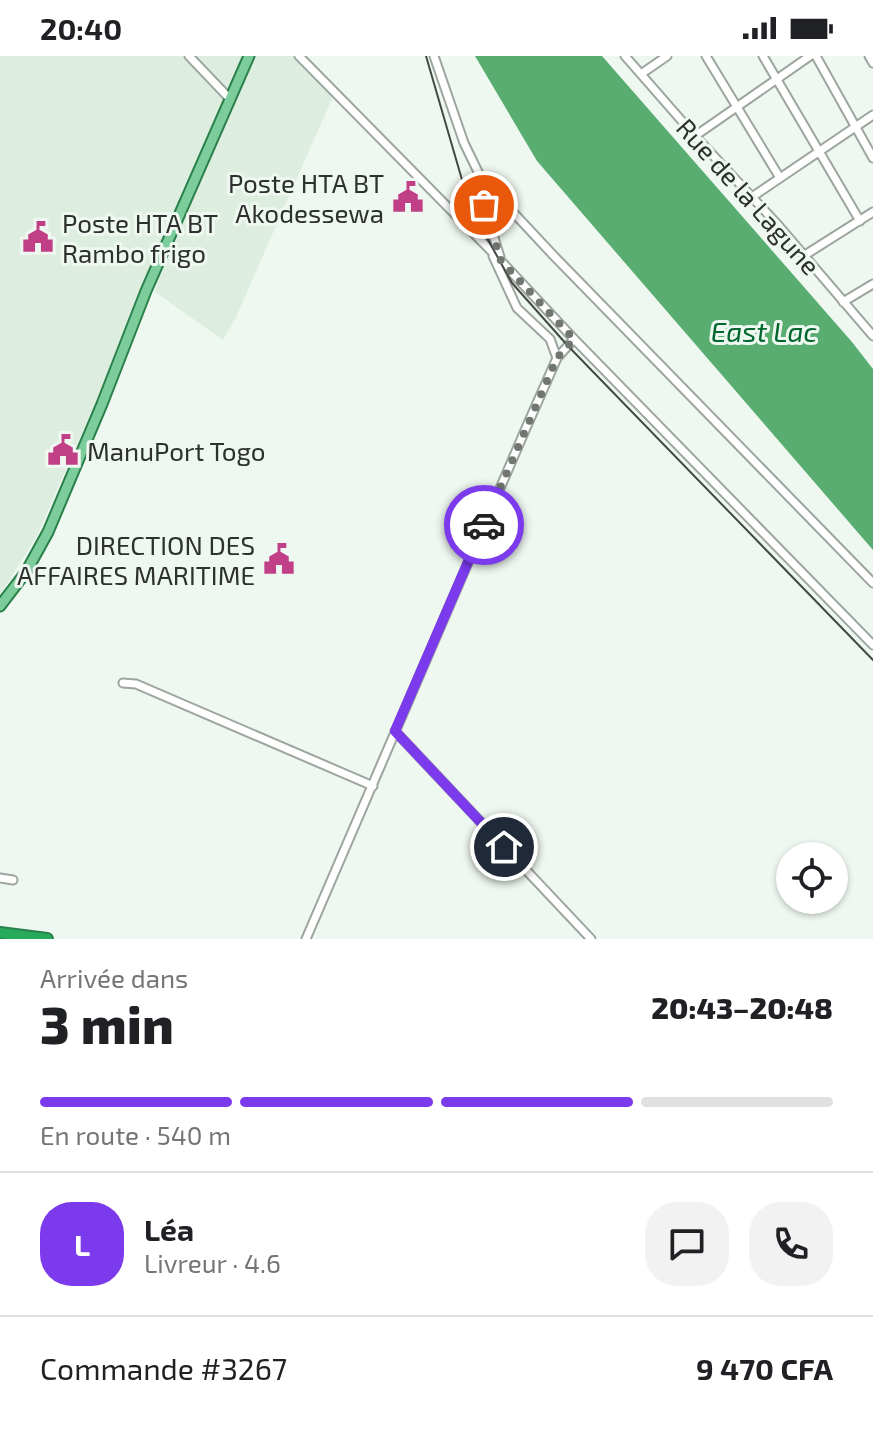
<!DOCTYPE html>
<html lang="fr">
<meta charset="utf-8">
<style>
body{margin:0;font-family:"Exo 2",sans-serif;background:#f2f2f2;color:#202124;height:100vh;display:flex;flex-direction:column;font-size:30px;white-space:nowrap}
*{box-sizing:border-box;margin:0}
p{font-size:26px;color:#757577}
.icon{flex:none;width:44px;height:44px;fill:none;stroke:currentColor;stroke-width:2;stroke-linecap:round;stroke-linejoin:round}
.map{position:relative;height:883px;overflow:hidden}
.panel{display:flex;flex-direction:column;background:#fff;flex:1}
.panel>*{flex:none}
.tools{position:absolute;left:776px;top:786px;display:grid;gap:16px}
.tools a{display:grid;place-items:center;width:72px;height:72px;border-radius:50%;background:#fff;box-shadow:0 2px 6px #0004;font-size:40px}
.pin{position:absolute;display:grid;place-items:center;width:68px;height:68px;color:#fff;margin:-34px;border:4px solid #fff;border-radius:50%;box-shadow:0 2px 8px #0007}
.courier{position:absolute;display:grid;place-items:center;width:80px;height:80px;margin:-40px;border:6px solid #7c3aed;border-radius:50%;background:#fff;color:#222;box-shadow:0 2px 10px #0007}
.summary em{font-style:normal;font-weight:800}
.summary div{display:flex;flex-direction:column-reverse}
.summary{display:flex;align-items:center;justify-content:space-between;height:136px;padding:0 40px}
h1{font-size:52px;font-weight:800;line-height:60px}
.bar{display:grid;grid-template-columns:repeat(4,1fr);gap:12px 8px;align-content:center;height:96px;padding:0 40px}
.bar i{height:10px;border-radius:6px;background:#e0e0e0}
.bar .selected{background:#7c3aed}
.bar p{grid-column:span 4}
.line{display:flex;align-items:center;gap:20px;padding:0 40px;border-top:2px solid #e0e0e0}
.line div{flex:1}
.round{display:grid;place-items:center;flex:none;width:84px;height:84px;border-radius:32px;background:#f2f2f2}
.status{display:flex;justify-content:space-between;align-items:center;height:56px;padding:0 40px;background:#fff;direction:ltr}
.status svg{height:22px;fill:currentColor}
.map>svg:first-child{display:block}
.built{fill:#ddede0}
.water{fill:#59ad70}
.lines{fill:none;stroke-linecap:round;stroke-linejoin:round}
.minor-casing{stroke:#9ca59e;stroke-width:11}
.major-casing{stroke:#29804a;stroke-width:13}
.highway-casing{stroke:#29804a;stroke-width:14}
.minor{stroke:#fff;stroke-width:7}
.major{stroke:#7dcd9c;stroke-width:9}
.highway{stroke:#27ab5a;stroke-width:10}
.rail{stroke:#454845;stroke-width:2}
.done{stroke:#717671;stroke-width:8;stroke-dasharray:0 14.4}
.route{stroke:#7c3aed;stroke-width:10}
.labels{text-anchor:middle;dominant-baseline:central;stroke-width:6;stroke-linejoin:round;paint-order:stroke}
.poi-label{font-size:26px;fill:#2d302d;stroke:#eff8f0;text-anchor:end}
.street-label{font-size:26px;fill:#2d302d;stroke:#eff8f0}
.water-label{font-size:28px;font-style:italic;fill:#00672f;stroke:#eff8f0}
</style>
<div class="status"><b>20:40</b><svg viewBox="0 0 49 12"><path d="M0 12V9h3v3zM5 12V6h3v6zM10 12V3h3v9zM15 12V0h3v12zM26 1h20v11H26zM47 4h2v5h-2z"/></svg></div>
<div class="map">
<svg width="873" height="883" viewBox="0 0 873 883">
<rect width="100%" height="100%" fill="#eff8f0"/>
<!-- built -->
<path class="built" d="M0 0H246L37 480 0 539Z
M253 0H296L334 38 236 261 223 284 155 236 159 217 188 147Z"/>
<!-- water -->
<path class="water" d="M475 0H602L852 286 873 313V494L537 105Z"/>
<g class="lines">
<defs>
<path id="minor" d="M189 0 230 43
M299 0 501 205 574 283 873 589
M434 0 464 87 481 122 553 199 873 527
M625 0 695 80 778 169 873 280
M706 0 780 122
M763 0 860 165
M816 0 873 102
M869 0 873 7
M641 18 667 0
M695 80 810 0
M481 124 484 149 500 201
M752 141 873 59
M805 199 873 156
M493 200 517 252 550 283 557 302
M843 246 873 228
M123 627 136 628 373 730
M395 675 591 883
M0 822 13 824
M306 883 526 372 557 302 574 283"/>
<path id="major" d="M0 550 26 516 48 476 102 348 146 235 249 0"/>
<path id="highway" d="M0 877 47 883"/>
</defs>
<!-- minor casing -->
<use href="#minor" class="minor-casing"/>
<!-- major casing -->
<use href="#major" class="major-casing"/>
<!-- highway casing -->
<use href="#highway" class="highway-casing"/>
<!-- minor -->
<use href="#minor" class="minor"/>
<!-- major -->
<use href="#major" class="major"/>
<!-- highway -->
<use href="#highway" class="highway"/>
<!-- rail -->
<path class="rail" d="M426 0 465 134 477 164 512 227 568 290 873 604"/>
</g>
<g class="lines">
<!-- done -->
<path class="done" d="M484 149 501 205 574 283 557 302 484 469"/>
<!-- route -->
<path class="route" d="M484 469 395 675 504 791"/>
</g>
<!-- icons -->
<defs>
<symbol id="civic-bare" viewBox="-9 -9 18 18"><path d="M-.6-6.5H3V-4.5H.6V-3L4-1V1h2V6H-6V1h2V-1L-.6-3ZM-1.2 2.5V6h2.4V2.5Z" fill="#c13f87" stroke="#eff8f0" stroke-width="2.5" paint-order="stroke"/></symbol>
</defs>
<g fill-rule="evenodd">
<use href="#civic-bare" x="386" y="119" width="44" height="44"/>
<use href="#civic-bare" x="16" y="159" width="44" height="44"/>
<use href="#civic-bare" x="41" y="372" width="44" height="44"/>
<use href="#civic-bare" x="257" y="481" width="44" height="44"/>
</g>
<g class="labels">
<!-- poi labels -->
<g class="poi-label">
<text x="384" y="126">Poste HTA BT<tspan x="384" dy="30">Akodessewa</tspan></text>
<text x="62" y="166" text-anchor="start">Poste HTA BT<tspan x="62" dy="30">Rambo frigo</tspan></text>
<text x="87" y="394" text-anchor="start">ManuPort Togo</text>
<text x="255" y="488">DIRECTION DES<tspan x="255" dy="30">AFFAIRES MARITIME</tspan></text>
</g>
<!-- street labels -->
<g class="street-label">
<text transform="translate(749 140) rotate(48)">Rue de la Lagune</text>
</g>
<!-- water labels -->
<g class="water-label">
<text x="764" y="275">East Lac</text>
</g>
</g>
</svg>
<div class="tools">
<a><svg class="icon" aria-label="locate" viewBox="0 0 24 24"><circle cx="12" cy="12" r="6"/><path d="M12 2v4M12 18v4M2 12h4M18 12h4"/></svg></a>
</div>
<div class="pin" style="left:484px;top:149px;background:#ea580c"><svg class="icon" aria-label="bag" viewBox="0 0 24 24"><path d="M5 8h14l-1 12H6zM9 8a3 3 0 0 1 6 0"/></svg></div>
<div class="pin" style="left:504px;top:791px;background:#1f2937"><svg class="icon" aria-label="home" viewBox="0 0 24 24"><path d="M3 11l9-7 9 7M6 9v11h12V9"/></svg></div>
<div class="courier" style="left:484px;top:469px"><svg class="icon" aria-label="car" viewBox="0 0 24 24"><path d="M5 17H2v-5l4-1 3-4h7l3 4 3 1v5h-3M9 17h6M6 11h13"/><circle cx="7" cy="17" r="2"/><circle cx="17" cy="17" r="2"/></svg></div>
</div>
<section class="panel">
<div class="summary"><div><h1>3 min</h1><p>Arrivée dans</p></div><em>20:43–20:48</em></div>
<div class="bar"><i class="selected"></i><i class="selected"></i><i class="selected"></i><i></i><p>En route · 540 m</p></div>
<div class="line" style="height:144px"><b class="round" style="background:#7c3aed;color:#fff">L</b><div><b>Léa</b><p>Livreur · 4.6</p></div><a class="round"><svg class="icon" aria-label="chat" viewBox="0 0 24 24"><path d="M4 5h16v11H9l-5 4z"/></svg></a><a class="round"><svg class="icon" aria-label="phone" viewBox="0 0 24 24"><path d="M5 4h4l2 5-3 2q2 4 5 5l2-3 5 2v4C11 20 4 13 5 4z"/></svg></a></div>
<div class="line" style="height:104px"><div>Commande #3267</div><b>9 470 CFA</b></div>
</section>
